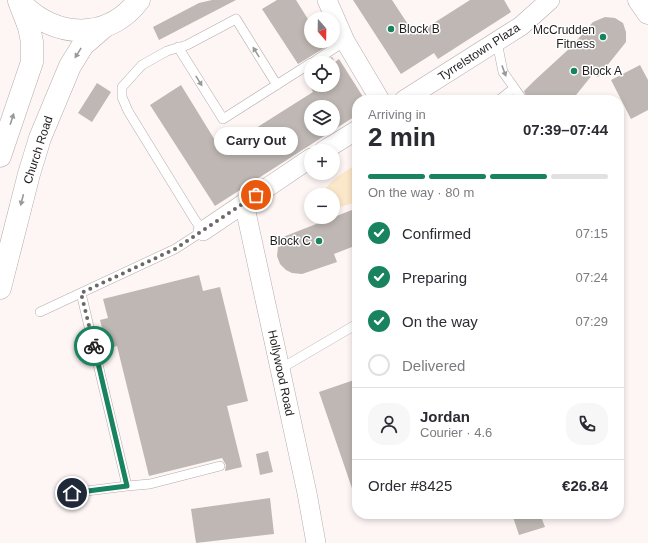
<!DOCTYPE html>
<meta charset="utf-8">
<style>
body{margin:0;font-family:Helvetica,sans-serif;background:#f7f7f7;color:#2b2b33;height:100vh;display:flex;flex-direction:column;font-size:15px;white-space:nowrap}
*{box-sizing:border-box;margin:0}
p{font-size:13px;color:#7c7c81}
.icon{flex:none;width:22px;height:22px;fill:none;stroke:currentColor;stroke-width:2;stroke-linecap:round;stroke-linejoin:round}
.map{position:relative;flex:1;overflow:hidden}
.details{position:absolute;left:352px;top:95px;width:272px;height:424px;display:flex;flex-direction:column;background:#fff;border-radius:16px;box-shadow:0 2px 6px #0003}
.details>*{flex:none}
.needle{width:26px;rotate:160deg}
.fabs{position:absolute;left:304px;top:12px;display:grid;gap:8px}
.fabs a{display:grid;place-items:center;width:36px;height:36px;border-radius:50%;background:#fff;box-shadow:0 2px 6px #0003;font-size:20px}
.pin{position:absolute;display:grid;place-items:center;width:34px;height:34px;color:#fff;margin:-17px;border:2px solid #fff;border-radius:50%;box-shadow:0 1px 4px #0007}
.courier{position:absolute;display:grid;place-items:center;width:40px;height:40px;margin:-20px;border:3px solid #19825e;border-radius:50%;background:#fff;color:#222;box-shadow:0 1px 5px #0007}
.bubble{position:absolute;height:28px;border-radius:14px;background:#fff;box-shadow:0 2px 6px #0003;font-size:13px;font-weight:800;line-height:28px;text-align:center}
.overview em{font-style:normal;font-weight:800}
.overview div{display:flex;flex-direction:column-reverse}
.overview{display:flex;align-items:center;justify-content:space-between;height:68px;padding:0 16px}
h1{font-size:26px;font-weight:800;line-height:30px}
.bar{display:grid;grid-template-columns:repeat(4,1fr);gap:6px 4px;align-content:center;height:48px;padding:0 16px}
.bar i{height:5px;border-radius:3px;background:#e1e1e2}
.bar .active{background:#19825e}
.bar p{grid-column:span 4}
.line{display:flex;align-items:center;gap:10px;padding:0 16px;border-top:1px solid #e1e1e2}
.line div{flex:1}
.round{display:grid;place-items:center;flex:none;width:42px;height:42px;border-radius:16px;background:#f7f7f7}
ol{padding:0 16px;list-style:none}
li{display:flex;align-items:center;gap:12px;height:44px}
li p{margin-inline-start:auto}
li .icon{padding:4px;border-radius:50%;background:#19825e;color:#fff;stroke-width:4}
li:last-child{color:#7c7c81}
li i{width:22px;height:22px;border:2px solid #e1e1e2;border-radius:50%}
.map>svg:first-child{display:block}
.green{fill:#fbe7ca}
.building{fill:#beb7b3;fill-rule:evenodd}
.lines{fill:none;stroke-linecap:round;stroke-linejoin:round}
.service-casing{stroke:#b4acac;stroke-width:10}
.minor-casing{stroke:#b4acac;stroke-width:20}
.tertiary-casing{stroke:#b4acac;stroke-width:23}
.secondary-casing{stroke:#b4acac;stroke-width:23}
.service{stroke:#fff;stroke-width:9}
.minor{stroke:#fff;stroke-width:19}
.tertiary{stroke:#fff;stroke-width:22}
.secondary{stroke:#fff;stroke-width:22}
.oneway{fill:#9a9999}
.done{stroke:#6d6868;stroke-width:4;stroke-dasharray:0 7.2}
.route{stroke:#19825e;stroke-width:5}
.poi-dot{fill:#19825e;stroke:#fff;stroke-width:1.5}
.labels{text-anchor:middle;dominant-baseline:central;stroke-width:3;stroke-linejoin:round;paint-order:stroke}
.poi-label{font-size:12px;fill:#1f1c1c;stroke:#fff;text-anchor:start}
.street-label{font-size:12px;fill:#1f1c1c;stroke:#fff}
</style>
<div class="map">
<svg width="648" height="543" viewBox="0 0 648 543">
<rect width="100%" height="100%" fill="#fef5f5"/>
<!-- green -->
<path class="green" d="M357 164V202L333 209V195H323C326 182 346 171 357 164Z"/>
<!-- building -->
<path class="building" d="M212 0H236L159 40 153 27 199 3Z
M277 0H296L311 24V41H322L326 47 298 64 262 9Z
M353 0H392L415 35 470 0H504L511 12 438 59 434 53 401 74Z
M605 17 615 18 623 23 626 32V42L598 77 593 74 572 100H524L526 96 524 91 534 81 571 47 593 22Z
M332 57 335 62 339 59 365 100H357V115L215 206 150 105 181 85 221 150 313 92 304 74 311 70V85H333V63H323ZM311 107H333V129H311Z
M640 65 648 80V110L631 119 611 80Z
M97 83 111 92 92 122 78 113Z
M357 208V245L334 254 337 262 302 274 292 273 286 270 280 264 277 256 278 247 283 237Z
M199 275 203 291 220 287 248 401 227 406 242 467 225 471 226 465 222 458 149 476 117 346 107 349 100 320 108 318 103 299Z
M357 379V497H355L319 392Z
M268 451 273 472 260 475 256 454Z
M270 498 274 534 196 543 191 509Z
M512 514H540L545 527 519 535Z"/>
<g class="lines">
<defs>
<path id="service" d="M497 42 503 72 520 96
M178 47 223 119 311 63
M312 63 345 41
M499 100 513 89
M81 293 127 486 150 484 220 466
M40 312 175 249 203 231 195 220 128 111 122 97V87L142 65 167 51 187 45 236 19 277 85
M280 369 357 324
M62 494 127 486"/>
<path id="minor" d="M327 0 345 41 380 100
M404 100 521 26 550 0
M323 151 357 130
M244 203 307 493 316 543
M203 231 311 158"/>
<path id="tertiary" d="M639 0 648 13"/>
<path id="secondary" d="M21 3C55 39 108 41 139 0
M0 156 32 62V42L29 27 19 1
M0 288 29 174 40 138 70 66 83 45 105 26"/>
</defs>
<!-- service casing -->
<use href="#service" class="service-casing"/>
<!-- minor casing -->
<use href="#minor" class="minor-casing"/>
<!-- tertiary casing -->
<use href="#tertiary" class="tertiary-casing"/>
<!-- secondary casing -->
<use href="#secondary" class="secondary-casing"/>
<!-- service -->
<use href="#service" class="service"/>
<!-- minor -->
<use href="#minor" class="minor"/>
<!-- tertiary -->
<use href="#tertiary" class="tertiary"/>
<!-- secondary -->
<use href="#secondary" class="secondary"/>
</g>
<!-- one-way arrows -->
<defs><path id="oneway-solid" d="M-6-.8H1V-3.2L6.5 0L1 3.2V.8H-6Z"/></defs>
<g class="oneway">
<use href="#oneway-solid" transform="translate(256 52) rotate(-122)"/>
<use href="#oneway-solid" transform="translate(78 53) rotate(122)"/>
<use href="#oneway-solid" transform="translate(504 71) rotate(70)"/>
<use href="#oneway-solid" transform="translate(199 81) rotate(58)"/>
<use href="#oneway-solid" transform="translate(12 119) rotate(-72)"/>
<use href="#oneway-solid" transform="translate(22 200) rotate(104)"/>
</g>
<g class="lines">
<!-- done -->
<path class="done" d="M94 346 81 293 175 249 256 195"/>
<!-- route -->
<path class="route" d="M72 493 127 486 94 346"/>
</g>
<!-- markers -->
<g class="poi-dot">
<circle cx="391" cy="29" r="4"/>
<circle cx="603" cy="37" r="4"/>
<circle cx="574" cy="71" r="4"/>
<circle cx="319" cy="241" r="4"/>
</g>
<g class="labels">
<!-- poi labels -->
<g class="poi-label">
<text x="399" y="29">Block B</text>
<text x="595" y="30" text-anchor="end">McCrudden<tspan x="595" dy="14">Fitness</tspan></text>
<text x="582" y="71">Block A</text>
<text x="311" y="241" text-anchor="end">Block C</text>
</g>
<!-- street labels -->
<g class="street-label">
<text transform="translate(479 52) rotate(-33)">Tyrrelstown Plaza</text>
<text transform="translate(38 150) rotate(-72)">Church Road</text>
<text transform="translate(281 373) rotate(78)">Hollywood Road</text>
</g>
</g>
</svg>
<div class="fabs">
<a><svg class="needle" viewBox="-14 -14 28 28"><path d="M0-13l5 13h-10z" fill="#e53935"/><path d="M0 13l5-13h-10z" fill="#7c7c81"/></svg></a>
<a><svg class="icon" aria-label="locate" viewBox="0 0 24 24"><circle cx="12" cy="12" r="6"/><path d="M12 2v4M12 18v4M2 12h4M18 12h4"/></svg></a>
<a><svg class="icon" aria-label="layers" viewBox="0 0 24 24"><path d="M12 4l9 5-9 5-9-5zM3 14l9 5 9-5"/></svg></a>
<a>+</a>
<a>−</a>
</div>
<div class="pin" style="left:256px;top:195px;background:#ea580c"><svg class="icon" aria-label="bag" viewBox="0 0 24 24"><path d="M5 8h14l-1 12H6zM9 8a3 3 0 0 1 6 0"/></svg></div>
<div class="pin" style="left:72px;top:493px;background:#1f2937"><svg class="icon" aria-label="home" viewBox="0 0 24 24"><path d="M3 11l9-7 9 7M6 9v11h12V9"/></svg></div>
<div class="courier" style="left:94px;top:346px"><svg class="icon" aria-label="bike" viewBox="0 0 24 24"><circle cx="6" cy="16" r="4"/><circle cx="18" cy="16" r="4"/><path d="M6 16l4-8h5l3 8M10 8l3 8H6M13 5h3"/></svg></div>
<div class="bubble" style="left:214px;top:127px;width:84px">Carry Out</div>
<section class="details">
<div class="overview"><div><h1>2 min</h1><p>Arriving in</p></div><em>07:39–07:44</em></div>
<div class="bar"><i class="active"></i><i class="active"></i><i class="active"></i><i></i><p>On the way · 80 m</p></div>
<ol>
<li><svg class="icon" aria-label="check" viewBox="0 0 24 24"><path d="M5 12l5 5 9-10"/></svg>Confirmed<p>07:15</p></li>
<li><svg class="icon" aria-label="check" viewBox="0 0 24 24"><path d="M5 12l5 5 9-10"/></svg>Preparing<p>07:24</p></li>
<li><svg class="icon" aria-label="check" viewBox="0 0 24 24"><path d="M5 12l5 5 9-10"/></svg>On the way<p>07:29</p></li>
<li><i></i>Delivered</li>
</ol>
<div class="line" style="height:72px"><a class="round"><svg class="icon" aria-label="person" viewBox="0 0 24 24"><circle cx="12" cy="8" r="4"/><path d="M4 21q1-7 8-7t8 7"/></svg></a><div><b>Jordan</b><p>Courier · 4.6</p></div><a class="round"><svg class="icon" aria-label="phone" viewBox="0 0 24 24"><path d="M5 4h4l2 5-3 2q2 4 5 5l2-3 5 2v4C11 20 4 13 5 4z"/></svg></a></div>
<div class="line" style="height:52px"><div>Order #8425</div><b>€26.84</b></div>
</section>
</div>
